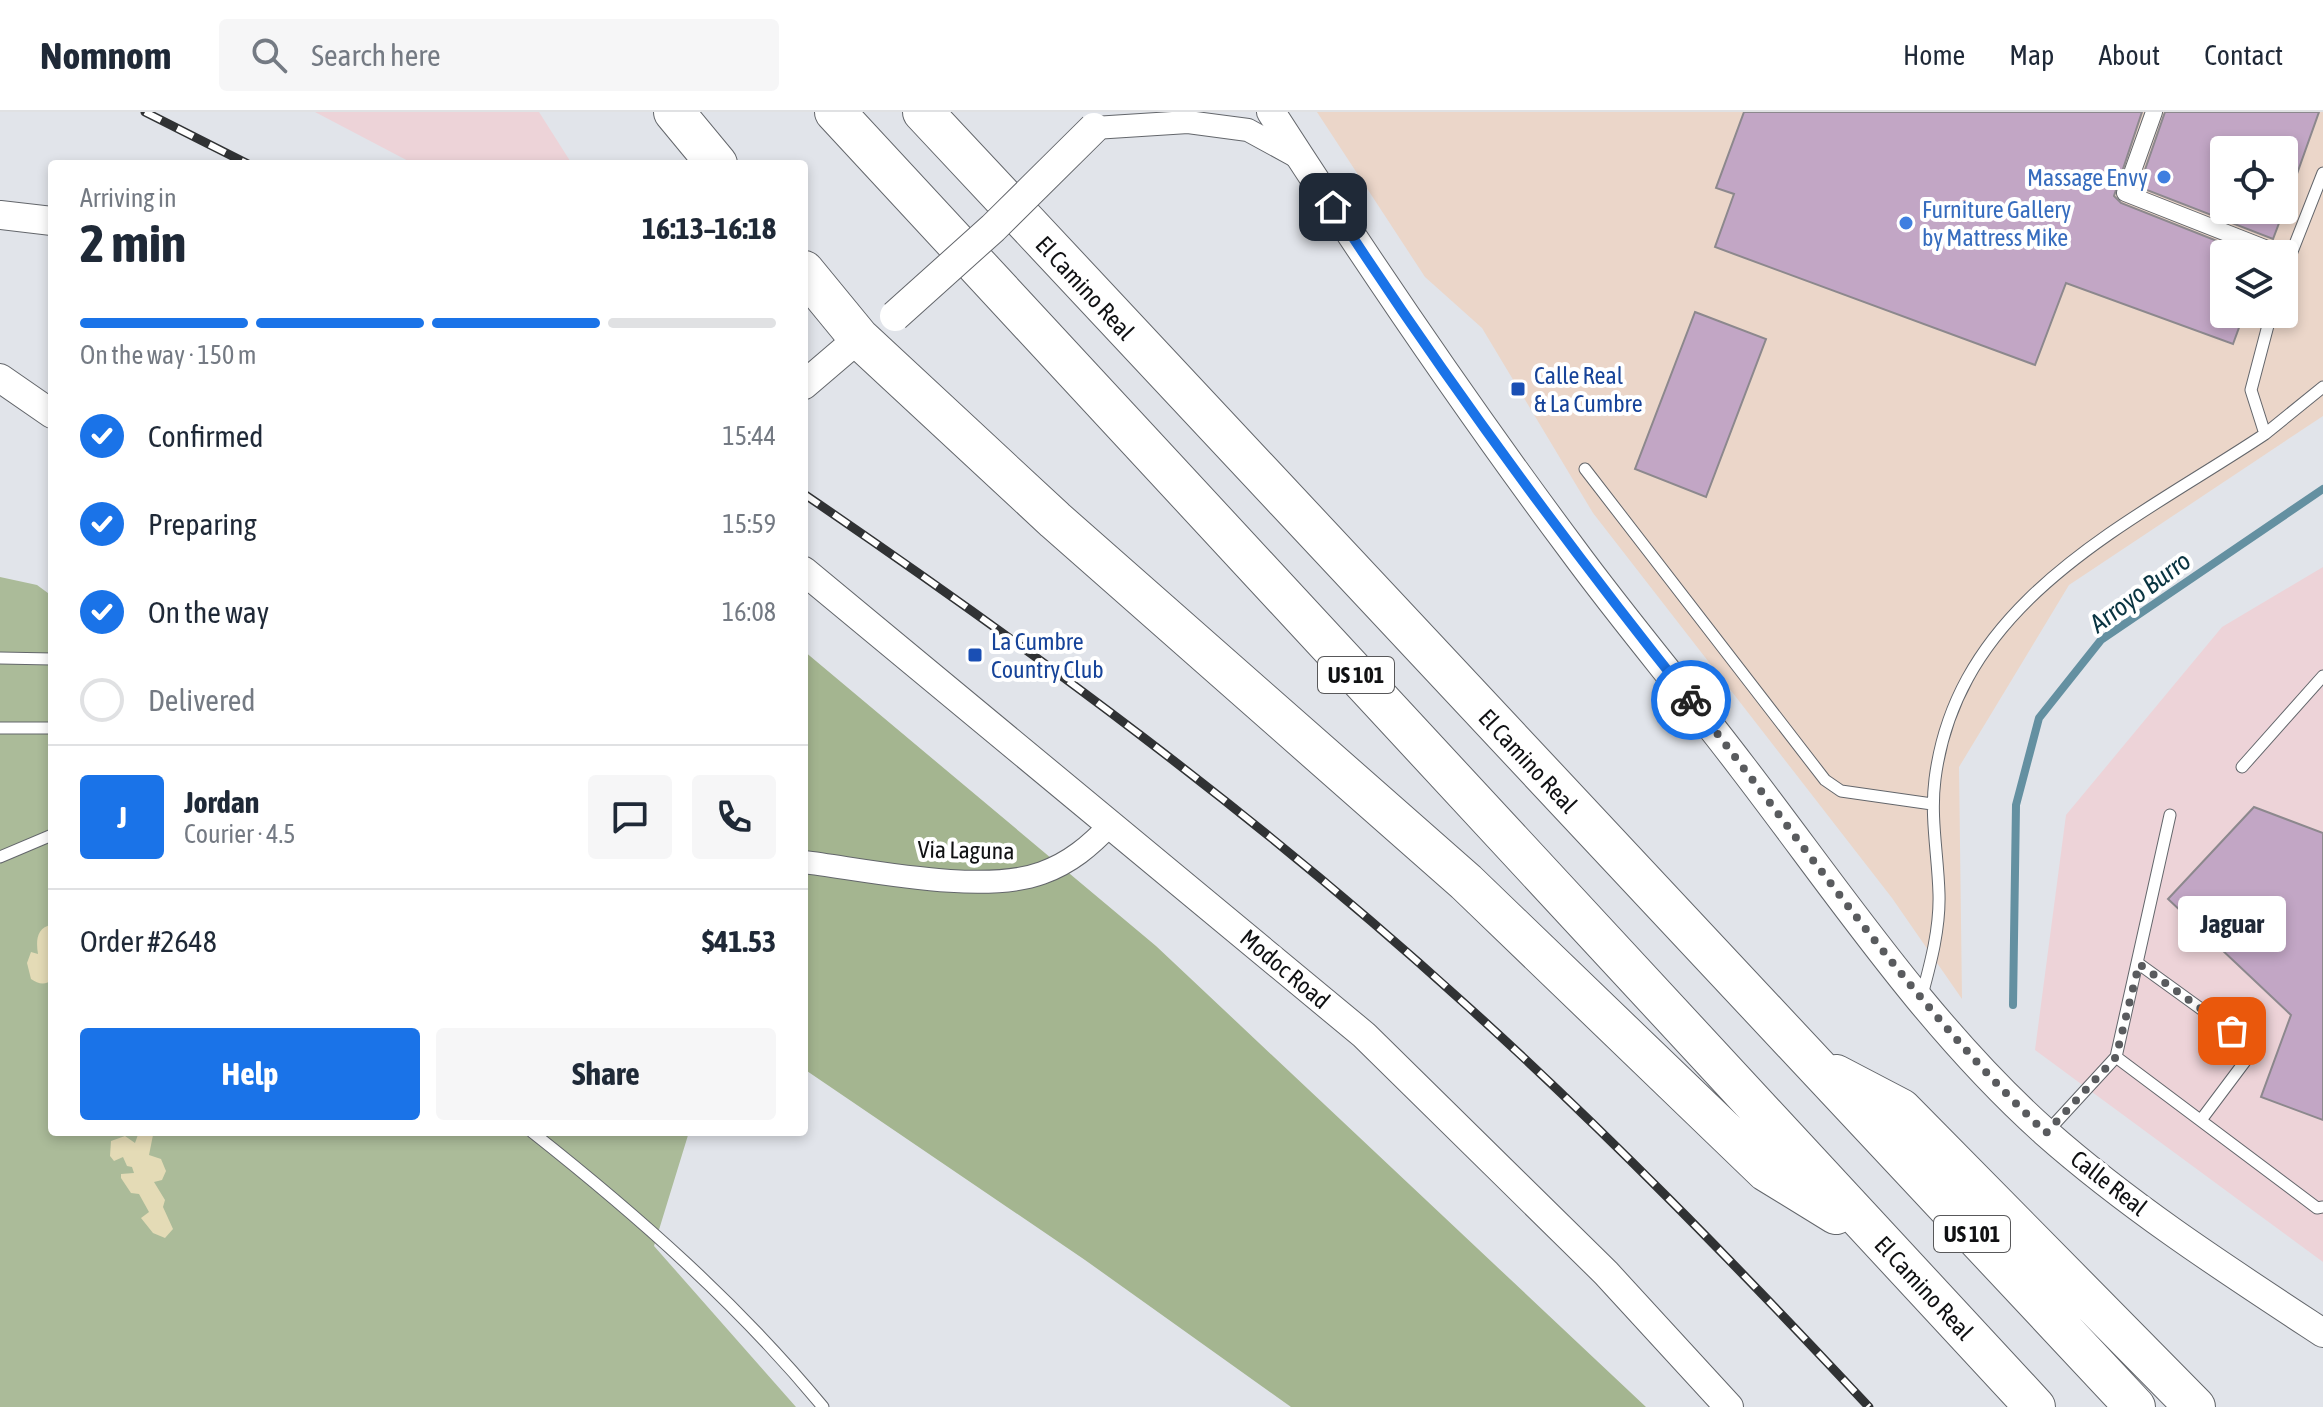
<!DOCTYPE html>
<meta charset="utf-8">
<style>
body{margin:0;font-family:"Asap Condensed",sans-serif;background:#f6f6f7;color:#1f2937;height:100vh;display:flex;flex-direction:column;font-size:30px;white-space:nowrap}
*{box-sizing:border-box;margin:0}
p{font-size:26px;color:#747a83}
.icon{flex:none;width:44px;height:44px;fill:none;stroke:currentColor;stroke-width:2;stroke-linecap:round;stroke-linejoin:round}
.map{position:relative;flex:1;overflow:hidden}
.details{position:absolute;left:48px;top:48px;width:760px;height:976px;display:flex;flex-direction:column;background:#fff;border-radius:8px;box-shadow:0 4px 12px #0003}
.details>*{flex:none}
.fabs{position:absolute;left:2210px;top:24px;display:grid;gap:16px}
.fabs a{display:grid;place-items:center;width:88px;height:88px;border-radius:8px;background:#fff;box-shadow:0 4px 12px #0003;font-size:40px}
.pin{position:absolute;display:grid;place-items:center;width:68px;height:68px;color:#fff;margin:-34px;border-radius:16px;box-shadow:0 4px 12px #0006}
.courier{position:absolute;display:grid;place-items:center;width:80px;height:80px;margin:-40px;border:6px solid #1a73e8;border-radius:50%;background:#fff;color:#222;box-shadow:0 2px 10px #0007}
.bubble{position:absolute;height:56px;border-radius:8px;background:#fff;box-shadow:0 4px 12px #0003;font-size:26px;font-weight:700;line-height:56px;text-align:center}
.overview em{font-style:normal;font-weight:700}
.overview div{display:flex;flex-direction:column-reverse}
.overview{display:flex;align-items:center;justify-content:space-between;height:136px;padding:0 32px}
h1{font-size:52px;font-weight:700;line-height:60px}
.bar{display:grid;grid-template-columns:repeat(4,1fr);gap:12px 8px;align-content:center;height:96px;padding:0 32px}
.bar i{height:10px;border-radius:6px;background:#e0e1e3}
.bar .selected{background:#1a73e8}
.bar p{grid-column:span 4}
.line{display:flex;align-items:center;gap:20px;padding:0 32px;border-top:2px solid #e0e1e3}
.line div{flex:1}
.round{display:grid;place-items:center;flex:none;width:84px;height:84px;border-radius:8px;background:#f6f6f7}
ol{padding:0 32px;list-style:none}
li{display:flex;align-items:center;gap:24px;height:88px}
li p{margin-inline-start:auto}
li .icon{padding:8px;border-radius:50%;background:#1a73e8;color:#fff;stroke-width:4}
li:last-child{color:#747a83}
li i{width:44px;height:44px;border:4px solid #e0e1e3;border-radius:50%}
.cta{display:flex;gap:16px;margin-top:auto;padding:16px 32px}
.cta a{flex:1;height:92px;border-radius:8px;background:#1a73e8;color:#fff;font-size:32px;font-weight:700;line-height:92px;text-align:center}
.cta a+a{background:#f6f6f7;color:#1f2937}
header{display:flex;align-items:center;gap:48px;box-sizing:border-box;height:112px;padding:0 40px;background:#fff;border-bottom:2px solid #e0e1e3}
header strong{font-size:38px}
nav{display:flex;gap:44px;margin-inline-start:auto;font-size:28px}
.search{width:560px;height:72px;background:#f6f6f7;display:flex;align-items:center;gap:20px;box-sizing:border-box;padding:0 28px;border-radius:8px;color:#747a83;font-size:30px}
.map>svg:first-child{display:block}
.commercial{fill:#ebd6c9;fill-rule:evenodd}
.industrial{fill:#edd3d8}
.green{fill:#abbb99}
.forest{fill:#a4b590}
.sand{fill:#e4dbb6}
.lines{fill:none;stroke-linecap:round;stroke-linejoin:round}
.stream{stroke:#6490a1;stroke-width:8}
.building{fill:#c2a6c5;stroke:#8c888d;stroke-width:2}
.service-casing{stroke:#63666b;stroke-width:13}
.pedestrian-casing{stroke:#63666b;stroke-width:18}
.minor-casing{stroke:#63666b;stroke-width:24}
.tertiary-casing{stroke:#63666b;stroke-width:30}
.motorway-casing{stroke:#63666b;stroke-width:42}
.service{stroke:#fff;stroke-width:11}
.pedestrian{stroke:#fff;stroke-width:16}
.minor{stroke:#fff;stroke-width:22}
.tertiary{stroke:#fff;stroke-width:28}
.motorway{stroke:#fff;stroke-width:40}
.rail-casing{stroke:#303234;stroke-width:9}
.rail{stroke:#fff;stroke-width:6;stroke-dasharray:18;stroke-linecap:butt}
.secondary-bridge-casing{stroke:#63666b;stroke-width:32;stroke-linecap:butt}
.secondary-bridge{stroke:#fff;stroke-width:30}
.done{stroke:#595b5e;stroke-width:8;stroke-dasharray:0 14.4}
.route{stroke:#1a73e8;stroke-width:10}
.shop-dot{fill:#3f7fe0;stroke:#fff;stroke-width:3}
.transit-dot{fill:#1a4fb4;stroke:#fff;stroke-width:3}
.labels{text-anchor:middle;dominant-baseline:central;stroke-width:8;stroke-linejoin:round;paint-order:stroke}
.shield{fill:#fff;stroke:#58585a;stroke-width:2}
.shield-label{font-size:22px;font-weight:bold;fill:#101113}
.shop-label{font-size:24px;fill:#366cbe;stroke:#fff;text-anchor:end}
.street-label{font-size:24px;fill:#101113;stroke:#fff}
.transit-label{font-size:24px;fill:#164399;stroke:#fff;text-anchor:start}
.water-label{font-size:26px;font-style:italic;fill:#093441;stroke:#fff}
</style>
<header>
<strong>Nomnom</strong>
<div class="search"><svg class="icon" aria-label="search" viewBox="0 0 24 24"><circle cx="10" cy="10" r="6"/><path d="M15 15l6 6"/></svg>Search here</div>
<nav><a>Home</a><a>Map</a><a>About</a><a>Contact</a></nav>
</header>
<div class="map">
<svg width="2323" height="1295" viewBox="0 0 2323 1295">
<rect width="100%" height="100%" fill="#e1e4ea"/>
<!-- commercial -->
<path class="commercial" d="M1317 0H2323V304L2069 473 1959 655 1962 887 1892 786 1593 401 1482 216 1425 165ZM2224 38H2284V98H2224ZM2224 142H2284V202H2224Z"/>
<!-- industrial -->
<path class="industrial" d="M315 0H539L572 52H414Z
M2323 455V1150L2035 938 2066 703 2222 515Z"/>
<!-- green -->
<path class="green" d="M0 465 37 473 52 484V1020H689L654 1134 796 1295H0Z"/>
<!-- forest -->
<path class="forest" d="M804 539 1156 834 1646 1295H1291L1085 1148 804 957Z"/>
<!-- sand -->
<path class="sand" d="M52 813V867C46 874 38 872 31 867L27 851 31 840 38 842C36 830 36 815 52 813Z
M139 1020 153 1023 149 1043 161 1047 166 1059 162 1068 154 1070 165 1088 163 1095 173 1117 165 1126 153 1121 141 1106 149 1100 139 1082 131 1081 121 1066V1062L134 1061 132 1055 127 1054 123 1045 114 1049 110 1044 111 1029 125 1024 135 1031Z"/>
<g class="lines">
<!-- stream -->
<path class="stream" d="M2013 893 2016 693 2039 606 2101 528 2323 377"/>
</g>
<!-- building -->
<path class="building" d="M1744 0H2142L2114 84 2121 91 2250 142H2224V202H2244L2233 232 2066 171 2035 253 1715 135 1734 82 1716 76Z
M2165 0H2319L2287 90 2284 38H2224V98H2284L2273 127 2139 75Z
M1695 200 1766 227 1706 385 1635 357Z
M2254 695 2323 721V1008L2261 985 2291 903 2168 787Z"/>
<g class="lines">
<defs>
<path id="service" d="M2284 160 2323 61
M2265 322 2323 275
M1585 357 1825 668 1841 679 1932 692
M0 546 52 547
M0 616H52
M2242 655 2323 564
M0 745 52 723
M2139 852 2255 936 2201 1008
M1922 883C1931 850 1940 816 1939 782 1938 743 1930 706 1935 667 1958 487 2130 412 2265 322L2251 278 2271 202
M2116 945 2170 703
M532 1020C637 1103 738 1192 823 1295
M2047 1020 2116 945 2317 1096 2323 1095"/>
<path id="pedestrian" d="M2154 0 2125 81 2280 142"/>
<path id="minor" d="M1094 16 1188 10 1248 18 1301 47
M804 750C868 758 982 783 1042 761 1070 751 1090 734 1111 712"/>
<path id="tertiary" d="M1271 0C1367 149 1466 295 1572 437 1627 512 1687 582 1743 656 1839 781 1927 914 2045 1020 2131 1096 2227 1158 2323 1221
M0 103 52 109
M0 266 52 302
M804 273 859 226
M804 459 1364 923 1606 1161 1729 1295"/>
<path id="motorway" d="M674 0 717 52
M835 0 2035 1295
M923 0 2135 1295
M804 159 859 226 1055 408 1466 770 1766 1059 1836 1102
M1836 963 1901 997 2195 1295"/>
</defs>
<!-- service casing -->
<use href="#service" class="service-casing"/>
<!-- pedestrian casing -->
<use href="#pedestrian" class="pedestrian-casing"/>
<!-- minor casing -->
<use href="#minor" class="minor-casing"/>
<!-- tertiary casing -->
<use href="#tertiary" class="tertiary-casing"/>
<!-- motorway casing -->
<use href="#motorway" class="motorway-casing"/>
<!-- service -->
<use href="#service" class="service"/>
<!-- pedestrian -->
<use href="#pedestrian" class="pedestrian"/>
<!-- minor -->
<use href="#minor" class="minor"/>
<!-- tertiary -->
<use href="#tertiary" class="tertiary"/>
<!-- motorway -->
<use href="#motorway" class="motorway"/>
<defs>
<path id="rail" d="M145 0 248 52
M804 382C1033 538 1258 704 1464 891 1605 1018 1739 1156 1869 1295"/>
</defs>
<!-- rail casing -->
<use href="#rail" class="rail-casing"/>
<!-- rail -->
<use href="#rail" class="rail"/>
<defs>
<path id="secondary-bridge" d="M895 204 993 116 1094 16"/>
</defs>
<!-- secondary-bridge casing -->
<use href="#secondary-bridge" class="secondary-bridge-casing"/>
<!-- secondary-bridge -->
<use href="#secondary-bridge" class="secondary-bridge"/>
</g>
<g class="lines">
<!-- done -->
<path class="done" d="M1691 588C1807 735 1910 891 2046 1021L2116 945 2139 852 2232 919"/>
<!-- route -->
<path class="route" d="M1333 95C1444 266 1564 429 1691 588"/>
</g>
<!-- markers -->
<g class="shop-dot">
<circle cx="2164" cy="65" r="8"/>
<circle cx="1906" cy="111" r="8"/>
</g>
<g class="transit-dot">
<rect x="1510" y="269" width="16" height="16" rx="4"/>
<rect x="967" y="535" width="16" height="16" rx="4"/>
</g>
<g class="labels">
<!-- shield labels -->
<g class="shield">
<rect x="1318" y="545" width="76" height="36" rx="6"/>
<rect x="1934" y="1104" width="76" height="36" rx="6"/>
</g>
<g class="shield-label">
<text x="1356" y="563">US 101</text>
<text x="1972" y="1122">US 101</text>
</g>
<!-- shop labels -->
<g class="shop-label">
<text x="2148" y="65">Massage Envy</text>
<text x="1922" y="97" text-anchor="start">Furniture Gallery<tspan x="1922" dy="28">by Mattress Mike</tspan></text>
</g>
<!-- street labels -->
<g class="street-label">
<text transform="translate(1085 176) rotate(47)">El Camino Real</text>
<text transform="translate(1528 649) rotate(47)">El Camino Real</text>
<text transform="translate(966 738) rotate(1)">Via Laguna</text>
<text transform="translate(1285 857) rotate(40)">Modoc Road</text>
<text transform="translate(2109 1071) rotate(38)">Calle Real</text>
<text transform="translate(1924 1176) rotate(47)">El Camino Real</text>
</g>
<!-- transit labels -->
<g class="transit-label">
<text x="1534" y="263">Calle Real<tspan x="1534" dy="28">&amp; La Cumbre</tspan></text>
<text x="991" y="529">La Cumbre<tspan x="991" dy="28">Country Club</tspan></text>
</g>
<!-- water labels -->
<g class="water-label">
<text transform="translate(2140 480) rotate(-36)">Arroyo Burro</text>
</g>
</g>
</svg>
<div class="fabs">
<a><svg class="icon" aria-label="locate" viewBox="0 0 24 24"><circle cx="12" cy="12" r="6"/><path d="M12 2v4M12 18v4M2 12h4M18 12h4"/></svg></a>
<a><svg class="icon" aria-label="layers" viewBox="0 0 24 24"><path d="M12 4l9 5-9 5-9-5zM3 14l9 5 9-5"/></svg></a>
</div>
<div class="pin" style="left:2232px;top:919px;background:#ea580c"><svg class="icon" aria-label="bag" viewBox="0 0 24 24"><path d="M5 8h14l-1 12H6zM9 8a3 3 0 0 1 6 0"/></svg></div>
<div class="pin" style="left:1333px;top:95px;background:#1f2937"><svg class="icon" aria-label="home" viewBox="0 0 24 24"><path d="M3 11l9-7 9 7M6 9v11h12V9"/></svg></div>
<div class="courier" style="left:1691px;top:588px"><svg class="icon" aria-label="bike" viewBox="0 0 24 24"><circle cx="6" cy="16" r="4"/><circle cx="18" cy="16" r="4"/><path d="M6 16l4-8h5l3 8M10 8l3 8H6M13 5h3"/></svg></div>
<div class="bubble" style="left:2178px;top:784px;width:108px">Jaguar</div>
<section class="details">
<div class="overview"><div><h1>2 min</h1><p>Arriving in</p></div><em>16:13–16:18</em></div>
<div class="bar"><i class="selected"></i><i class="selected"></i><i class="selected"></i><i></i><p>On the way · 150 m</p></div>
<ol>
<li><svg class="icon" aria-label="check" viewBox="0 0 24 24"><path d="M5 12l5 5 9-10"/></svg>Confirmed<p>15:44</p></li>
<li><svg class="icon" aria-label="check" viewBox="0 0 24 24"><path d="M5 12l5 5 9-10"/></svg>Preparing<p>15:59</p></li>
<li><svg class="icon" aria-label="check" viewBox="0 0 24 24"><path d="M5 12l5 5 9-10"/></svg>On the way<p>16:08</p></li>
<li><i></i>Delivered</li>
</ol>
<div class="line" style="height:144px"><b class="round" style="background:#1a73e8;color:#fff">J</b><div><b>Jordan</b><p>Courier · 4.5</p></div><a class="round"><svg class="icon" aria-label="chat" viewBox="0 0 24 24"><path d="M4 5h16v11H9l-5 4z"/></svg></a><a class="round"><svg class="icon" aria-label="phone" viewBox="0 0 24 24"><path d="M5 4h4l2 5-3 2q2 4 5 5l2-3 5 2v4C11 20 4 13 5 4z"/></svg></a></div>
<div class="line" style="height:104px"><div>Order #2648</div><b>$41.53</b></div>
<div class="cta"><a>Help</a><a>Share</a></div>
</section>
</div>
